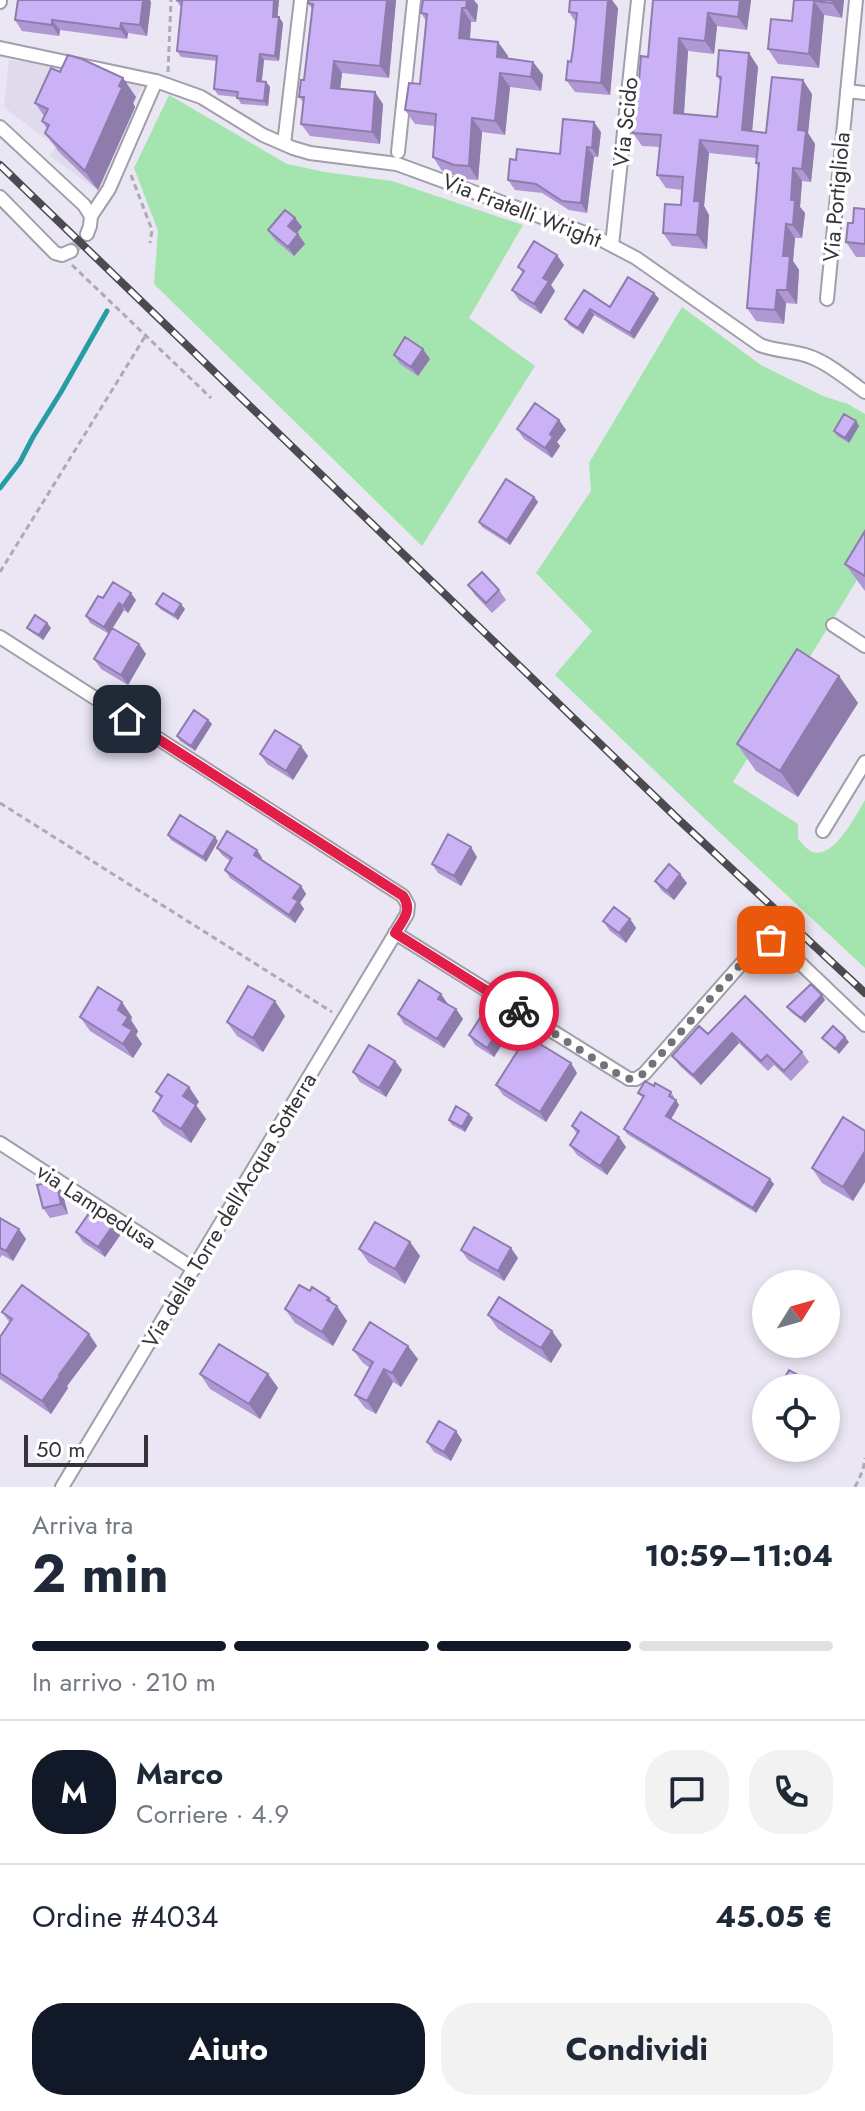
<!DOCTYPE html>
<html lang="it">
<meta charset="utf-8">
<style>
body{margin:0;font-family:Jost,sans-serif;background:#f2f2f3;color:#1f2937;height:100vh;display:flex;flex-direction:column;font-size:30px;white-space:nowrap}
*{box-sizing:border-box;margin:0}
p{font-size:26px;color:#747a83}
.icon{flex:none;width:44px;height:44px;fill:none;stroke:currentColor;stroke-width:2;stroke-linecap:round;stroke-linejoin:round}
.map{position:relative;height:1487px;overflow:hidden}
.drawer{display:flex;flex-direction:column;background:#fff;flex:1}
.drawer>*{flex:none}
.needle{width:52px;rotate:53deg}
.buttons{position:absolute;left:752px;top:1270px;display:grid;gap:16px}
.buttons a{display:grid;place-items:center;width:88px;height:88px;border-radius:50%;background:#fff;box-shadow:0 4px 12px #0003;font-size:40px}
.scale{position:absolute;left:24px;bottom:20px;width:124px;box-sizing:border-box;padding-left:8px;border:4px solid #353338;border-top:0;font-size:22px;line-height:28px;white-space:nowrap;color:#353338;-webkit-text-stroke:6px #fff;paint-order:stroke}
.pin{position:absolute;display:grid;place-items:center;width:68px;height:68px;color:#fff;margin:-34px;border-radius:16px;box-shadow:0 4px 12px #0006}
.courier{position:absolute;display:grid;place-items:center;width:80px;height:80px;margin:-40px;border:6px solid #e11d48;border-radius:50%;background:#fff;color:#222;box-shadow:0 2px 10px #0007}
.summary em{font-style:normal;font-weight:700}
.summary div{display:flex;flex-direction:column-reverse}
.summary{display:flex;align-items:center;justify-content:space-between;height:136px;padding:0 32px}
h1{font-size:52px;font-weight:700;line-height:60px}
.bar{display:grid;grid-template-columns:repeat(4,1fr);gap:12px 8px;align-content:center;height:96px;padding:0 32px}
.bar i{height:10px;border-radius:6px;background:#e0e1e3}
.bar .selected{background:#111827}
.bar p{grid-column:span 4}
.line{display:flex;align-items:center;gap:20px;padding:0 32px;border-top:2px solid #e0e1e3}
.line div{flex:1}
.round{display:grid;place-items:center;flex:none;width:84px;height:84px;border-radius:32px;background:#f2f2f3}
.cta{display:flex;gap:16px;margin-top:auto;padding:16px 32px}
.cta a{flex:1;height:92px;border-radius:32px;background:#111827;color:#fff;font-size:32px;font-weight:700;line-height:92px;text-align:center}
.cta a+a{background:#f2f2f3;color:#1f2937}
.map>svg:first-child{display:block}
.built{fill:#e0daed}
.green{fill:#a4e5af}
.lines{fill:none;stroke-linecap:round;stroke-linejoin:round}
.stream{stroke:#269ca5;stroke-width:5}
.street-tunnel{stroke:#c7c2ce;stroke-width:12;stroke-dasharray:12 6;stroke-linecap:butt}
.street-casing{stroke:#a29eaa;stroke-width:16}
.path{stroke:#aeaab4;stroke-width:3;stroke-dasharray:6 4;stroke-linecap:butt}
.street{stroke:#fff;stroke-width:12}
.rail-casing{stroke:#4c4a50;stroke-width:8}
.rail{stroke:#fff;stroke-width:5;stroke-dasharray:15;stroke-linecap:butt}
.wall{fill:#af98d4}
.shaded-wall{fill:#8e7cac}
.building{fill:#cbb1f6;stroke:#8e7cac;stroke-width:2}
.done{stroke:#757279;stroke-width:8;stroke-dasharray:0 14.4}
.route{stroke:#e11d48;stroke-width:10}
.labels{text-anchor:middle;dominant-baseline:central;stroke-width:7;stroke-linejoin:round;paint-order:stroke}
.street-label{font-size:22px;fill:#353338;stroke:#fff}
</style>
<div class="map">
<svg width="865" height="1487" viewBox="0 0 865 1487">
<rect width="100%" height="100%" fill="#ebe6f3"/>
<!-- built -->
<path class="built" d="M9 60 55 65 54 78 84 68 144 83 132 108 136 110 100 192 50 156 56 147 4 107Z"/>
<!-- green -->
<path class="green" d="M169 95 287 164 325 172 392 181 523 225 469 318 535 366 422 546 154 284 158 231 134 168Z
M682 307 761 365 823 396 848 404 865 414V567L733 782 798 824V839C803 844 807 850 813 852 834 859 856 815 865 800V968L702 816 555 675 592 631 536 573 591 491 589 463Z"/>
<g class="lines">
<!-- stream -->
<path class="stream" d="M0 488 20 462 33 437 61 392 107 311"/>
<!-- street-tunnel -->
<path class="street-tunnel" d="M71 251 87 234"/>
<defs>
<path id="street" d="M0 2V0
M0 48 156 81
M847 91 865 93
M0 127 84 205 91 216
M284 144 301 0
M398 152 414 0
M0 197 55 253 62 255 71 251
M91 216 109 189 156 81 201 97 263 135 293 148 310 153 397 164 596 237 636 258 760 345C777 352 794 350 811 357 830 364 848 380 865 392
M87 234 90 226 91 216
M612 245 638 0
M827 299 856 0
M833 625 865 646
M0 637 403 896 408 905 407 914 62 1487
M823 831 865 762
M395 933 629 1079H636L644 1074 758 945 768 940 779 943 865 1025
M0 1143 194 1269"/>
</defs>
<!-- street casing -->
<use href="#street" class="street-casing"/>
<!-- path -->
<path class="path" d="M168 72 171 0
M131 175 152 230 150 243
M72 265 211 398
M0 572 146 335
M0 803 332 1012
M855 1487 863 1470 865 1458"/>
<!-- street -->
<use href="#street" class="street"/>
<defs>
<path id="rail" d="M0 165 678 819 865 993"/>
</defs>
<!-- rail casing -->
<use href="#rail" class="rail-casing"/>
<!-- rail -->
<use href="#rail" class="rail"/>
</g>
<!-- wall -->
<path class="wall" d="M143 0H150L151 2 147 36 128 33 127 39 60 30 59 36 22 31 15 20Z
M176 0H279L277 17H279L283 23 279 61 264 60 262 81 266 82 270 87 268 106 241 104 237 97 218 95 214 89 217 61 181 57 177 51 181 7Z
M309 0H396L389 78 342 73 340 89 383 104 380 144 310 136 301 124 303 102 299 97 304 80 312 9 308 3Z
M653 0H751L747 30 717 26 714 54 688 51 684 114 717 117 721 82 717 76 749 53 758 67 752 131 766 133 812 94 808 133 815 144 811 182 802 181 800 207 805 213 802 238H795L793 261 799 270 797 304 786 303 784 324 756 321 747 308 758 167 756 163V158L709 153 704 206 709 215 707 249 672 246 663 233 681 205 682 190 666 188 657 175 660 147 642 146 633 133 639 81 648 57Z
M794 0H844L842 18 824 15 819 68 778 64 768 49 792 21Z
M478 5 476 22H471L470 39 498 42 508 56V58L533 62 543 75 541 91 510 87 505 135 482 132 478 180 463 179 442 171 433 157 435 126 415 124 405 110 420 84 426 21 421 13Z
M618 8 610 95 575 92 566 80 573 49 576 23 569 12Z
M60 72 136 97 133 103 135 107 98 190 59 152 45 133 47 129 42 121 44 116 35 103Z
M601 132 598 157H594L587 213 569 210 542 193 515 190 508 180 516 160 560 154Z
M865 209V257H856L846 242Z
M295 218 302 227 297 233 305 244 294 256 275 240 268 230Z
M564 265 551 285 555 291 541 314 519 300 512 290 523 273 518 267Z
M584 290 610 307 654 293 659 299 634 339 594 315 583 334 569 325 565 319Z
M394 355 430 359 418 376 400 364Z
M559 420 566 430 557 442 560 446 552 458 524 439 517 429Z
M856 421 859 426 849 443 837 436 834 431Z
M534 497 538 502 510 545 482 527 479 522Z
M865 531V591L845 564Z
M468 585 499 590 506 600 492 613 475 595Z
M103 598 136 600 128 613 124 610 112 628 139 644 146 654 128 685 101 669 94 659 109 634 90 623 86 616Z
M156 604 185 609 178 620 160 609Z
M47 623 51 628 43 640 31 632 27 628Z
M839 676 858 703 798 797 756 771 737 744Z
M208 720 212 724 195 751 180 741 177 736Z
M260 754 308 756 293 780 267 764Z
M168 835 218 841 206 862 171 840Z
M217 848 257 850 262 858 261 860 301 886 306 894 300 903 304 909 295 923 230 878 225 870 230 861 222 855Z
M477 857 461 886 438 873 432 864Z
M655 881 687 883 674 900 662 891Z
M630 919 636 928 626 943 610 931 603 921Z
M745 996 802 1052 809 1062 791 1081 774 1065 768 1071 739 1043 701 1085 680 1066 672 1056 708 1034Z
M825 1000 805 1023 791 1012 787 1007Z
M456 1009 463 1019 444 1048 404 1024 398 1014Z
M285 1016 263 1052 237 1036 227 1022Z
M80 1017H132L131 1020 138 1031 136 1035 142 1044 133 1058 90 1031Z
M514 1026 494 1057 475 1045 469 1035Z
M395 1061 402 1070 386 1097 360 1082 353 1072Z
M577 1073 546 1122 503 1095 496 1085Z
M654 1086 671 1092 674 1097V1099L679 1105 671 1119 774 1184 756 1213 627 1134 624 1129 643 1098 638 1093Z
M189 1087 199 1102 196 1105 206 1119 191 1143 163 1125 153 1111 161 1099 156 1092Z
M469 1114 473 1118 465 1132 452 1125 449 1120Z
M572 1126 626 1147 607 1175 577 1155 570 1145 577 1134Z
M865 1131 853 1201 822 1183 812 1168Z
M57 1185 63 1195 68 1214 50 1218 43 1208Z
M0 1218 26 1239 13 1261 2 1255 0 1258Z
M76 1232 121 1234 105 1257 83 1242Z
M410 1242 420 1256 405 1284 369 1263 359 1249Z
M461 1250 518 1258 504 1281 468 1260Z
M310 1291 329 1298 347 1321 333 1346 295 1323 285 1309Z
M2 1312 89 1334 97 1346 67 1386 68 1388 51 1414 0 1379V1337L10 1323Z
M488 1315 562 1345 551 1363 498 1329Z
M353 1350 418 1359 401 1387 393 1382 376 1414 365 1408 355 1395 370 1368 363 1363Z
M200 1374H268L278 1388 260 1419 210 1389Z
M462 1440 451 1461 434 1452 427 1442Z"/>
<!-- shaded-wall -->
<path class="shaded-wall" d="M143 0H150L151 2 147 36 140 25Z
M274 0H279L277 22 273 17Z
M387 0H396L389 78 380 66Z
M467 0H474L478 5 476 22 466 8Z
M608 0H612L618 8 610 95 601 83Z
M740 0H751L747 30 738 17Z
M832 0H844L842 18 832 3Z
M814 1 824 15 819 68 809 54Z
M462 8 471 22 469 52 459 38Z
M708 13 717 26 714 54 705 41Z
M279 17 283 23 279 61 275 56Z
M52 20 60 30 59 36 52 25Z
M121 23 128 33 127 39 120 29Z
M679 38 688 51 683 126 674 113Z
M498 42 508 56 506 71 497 57Z
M749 53 758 67 751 143 742 130Z
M260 54 264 60 261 86 257 81Z
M334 61 342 73 339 100 331 88Z
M533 62 543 75 541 91 531 77Z
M500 73 510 87 505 135 495 121Z
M123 78 136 97 133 103 135 107 98 190 85 171Z
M803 80 812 94 808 133 815 144 811 182 802 169 798 130Z
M266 82 270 87 268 106 264 101Z
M375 92 383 104 380 144 372 132Z
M472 118 482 132 478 180 469 166Z
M594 122 601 132 598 157 592 148Z
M700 140 709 153 704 206 709 215 707 249 697 235 694 201Z
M587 147 594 157 587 213 581 203Z
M793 168 802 181 800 207 805 213 802 238 793 225 791 200Z
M295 218 302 227 295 235 288 226Z
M786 224 795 238 793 261 799 270 797 304 787 290 783 256Z
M298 234 305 244 294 256 288 247Z
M557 255 564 265 551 285 555 291 541 314 534 304 543 278Z
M777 290 786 303 784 324 775 310Z
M654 293 659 299 634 339 630 333Z
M590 309 594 315 583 334 578 328Z
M423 349 430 359 418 376 411 367Z
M559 420 566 430 557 442 560 446 552 458 545 448 550 434Z
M856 421 859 426 849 443 845 438Z
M534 497 538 502 510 545 507 540Z
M131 593 136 600 128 613 123 606Z
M119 603 124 610 109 634 104 627Z
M181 604 185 609 178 620 174 615Z
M47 623 51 628 43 640 39 635Z
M139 644 146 654 128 685 121 675Z
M839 676 858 703 798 797 780 771Z
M208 720 212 724 195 751 191 746Z
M301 746 308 756 293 780 286 771Z
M215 837 218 841 206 862 203 857Z
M471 847 477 857 461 886 454 876Z
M257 850 262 858 259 863 254 855Z
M680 874 687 883 674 900 667 891Z
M301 886 306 894 300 903 304 909 295 923 289 915 293 898Z
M630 919 636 928 626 943 619 933Z
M441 994 448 1004 438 999Z
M822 995 825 1000 805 1023 801 1018Z
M275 1001 285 1016 263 1052 253 1038Z
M122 1002 132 1017 131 1020 138 1031 136 1035 142 1044 133 1058 123 1044V1025L118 1010Z
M456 1009 463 1019 444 1048 437 1039Z
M508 1016 514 1026 494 1057 487 1048Z
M732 1033 739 1043 701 1085 693 1075Z
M845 1037 849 1042 839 1054 835 1049Z
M395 1061 402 1070 386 1097 379 1088Z
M571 1063 577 1073 546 1122 540 1112Z
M189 1087 199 1102 196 1105 206 1119 191 1143 181 1129 183 1096Z
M676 1100 679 1105 670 1121 666 1116Z
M469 1114 473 1118 465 1132 462 1127Z
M619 1137 626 1147 607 1175 600 1166Z
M865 1151V1182L853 1201 843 1187Z
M770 1179 774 1184 756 1213 753 1208Z
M57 1185 63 1195 68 1214 61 1204Z
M114 1224 121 1234 105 1257 98 1247Z
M19 1229 26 1239 13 1261 6 1251Z
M410 1242 420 1256 405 1284 395 1269Z
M511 1248 518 1258 504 1281 498 1271Z
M329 1298 336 1308 337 1306 347 1321 333 1346 322 1332 327 1300Z
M552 1331 562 1345 551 1363 541 1348Z
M89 1334 97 1346 67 1386 68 1388 51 1414 42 1401 59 1375Z
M408 1346 418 1359 401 1387 392 1373Z
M384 1369 393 1382 376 1414 367 1401Z
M268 1374 278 1388 260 1419 249 1404Z
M826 1403 830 1409 826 1417Z
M456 1431 462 1440 451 1461 444 1452Z"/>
<!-- building -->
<path class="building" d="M18 0H143L140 25 121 23 120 29 52 20V25L15 20Z
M176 0H274L273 17H279L275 56 260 54 257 81 266 82 264 101 237 98 238 92 214 89 217 56 177 51 182 1Z
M309 0H387L380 66 334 61 331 88 375 92 372 132 301 124 304 97H299L301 80H304L313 4 308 3Z
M423 0H467L466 8H462L459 38 498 42 497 57 533 62 531 77 500 73 495 121 472 118 469 166 454 165 433 157 436 114 405 110 409 83 420 84 427 14 421 13Z
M570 0H608L601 83 566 80 568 61 571 62 573 49 577 13 569 12Z
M653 0H740L738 17 708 13 705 41 679 38 674 113 717 117 721 77 717 76 719 50 749 53 742 130 766 133 772 77 803 80 798 130 806 131 802 169 793 168 791 200H795L793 225 786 224 783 256H790L787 290H777L775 310 747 308 759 163H756L758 146 700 140 694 201H700L697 235 663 233 665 204 681 205 683 177 657 175 661 135 633 133 637 81H639L641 56 648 57Z
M794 0H832V3L814 1 809 54 768 49 771 19 792 21Z
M68 55 82 59 123 78 119 86 122 88 85 171 45 133 49 125 42 121 48 109 35 103 51 68 60 72Z
M563 119 594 122 592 148 587 147 581 203 562 201 536 184 508 180 510 159 516 160 517 149 560 154Z
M854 208 865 209V244L846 242 848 223H853Z
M285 210 295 218 288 226 298 234 288 247 268 230Z
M534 241 557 255 543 278 549 281 534 304 512 290 524 271 518 267Z
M628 277 654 293 630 333 590 309 578 328 565 319 584 290 610 307Z
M405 337 423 349 411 367 394 355Z
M535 403 559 420 550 434 553 437 545 448 517 429Z
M844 414 856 421 845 438 834 431Z
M506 479 534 497 507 540 479 522Z
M865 531V576L845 564Z
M482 572 499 590 486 603 468 585Z
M113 582 131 593 123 606 119 603 104 627 86 616 98 596 103 598Z
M163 593 181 604 174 615 156 604Z
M35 615 47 623 39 635 27 628Z
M112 628 139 644 121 675 94 659Z
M797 649 839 676 780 771 737 744Z
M194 710 208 720 191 746 177 736Z
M275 730 301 746 286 771 260 754Z
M180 815 215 837 203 857 168 835Z
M227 831 257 850 254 855 301 886 293 898 298 901 289 915 225 870 232 858 217 848Z
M448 834 471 847 454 876 432 864Z
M669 864 680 874 667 891 655 881Z
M614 907 630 919 619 933 603 921Z
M419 980 441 994 438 999 456 1009 437 1039 398 1014Z
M811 984 822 995 801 1018 787 1007Z
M248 986 275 1001 253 1038 227 1022Z
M98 987 122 1002 118 1010 128 1017 123 1025 132 1030 123 1044 80 1017Z
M745 996 802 1052 784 1071 767 1055 761 1061 732 1033 693 1075 672 1056 699 1026 708 1034Z
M489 1004 508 1016 487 1048 469 1035Z
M833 1026 845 1037 835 1049 822 1038Z
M527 1036 571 1063 540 1112 496 1085Z
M369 1045 395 1061 379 1088 353 1072Z
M168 1074 189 1087 183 1096 196 1105 181 1129 153 1111 162 1096 156 1092Z
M645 1081 654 1086 655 1083 671 1092 669 1096 676 1100 666 1116 770 1179 753 1208 624 1129 644 1096 638 1093Z
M456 1106 469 1114 462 1127 449 1120Z
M581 1112 619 1137 600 1166 570 1145 579 1131 572 1126Z
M843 1117 865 1131V1151L843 1187 812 1168Z
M51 1182 57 1185 61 1204 43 1208 37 1185Z
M92 1209 114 1224 98 1247 76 1232Z
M0 1218 19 1229 6 1251 0 1248Z
M375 1222 410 1242 395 1269 359 1249Z
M474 1227 511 1248 498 1271 461 1250Z
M22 1285 89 1334 59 1375 60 1376 42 1401 0 1373V1337L12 1319 2 1312Z
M299 1285 310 1291 312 1287 329 1298 327 1300 337 1306 322 1332 285 1309Z
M499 1297 552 1331 541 1348 488 1315Z
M370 1322 408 1346 392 1373 384 1369 367 1401 355 1395 373 1362 353 1350Z
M219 1344 268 1374 249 1404 200 1374Z
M789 1370 816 1385 814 1388H779Z
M439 1421 456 1431 444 1452 427 1442Z"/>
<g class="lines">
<!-- done -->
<path class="done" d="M519 1011 621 1076C631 1081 638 1079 646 1071L758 945 771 940"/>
<!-- route -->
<path class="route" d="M127 719 403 896C413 910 403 920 395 933L519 1011"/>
</g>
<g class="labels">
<!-- street labels -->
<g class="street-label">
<text transform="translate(625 122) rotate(-84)">Via Scido</text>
<text transform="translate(836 197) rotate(-85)">Via Portigliola</text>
<text transform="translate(522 210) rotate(21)">Via Fratelli Wright</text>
<text transform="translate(97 1206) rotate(33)">via Lampedusa</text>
<text transform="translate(229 1210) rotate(-59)">Via della Torre dell'Acqua Sotterra</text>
</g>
</g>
</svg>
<div class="buttons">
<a><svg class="needle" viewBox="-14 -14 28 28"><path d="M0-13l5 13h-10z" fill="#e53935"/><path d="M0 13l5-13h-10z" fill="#747a83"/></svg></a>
<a><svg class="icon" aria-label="locate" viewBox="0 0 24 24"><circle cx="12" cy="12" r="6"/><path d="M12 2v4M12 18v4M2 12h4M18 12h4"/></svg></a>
</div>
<div class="scale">50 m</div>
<div class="pin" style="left:771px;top:940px;background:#ea580c"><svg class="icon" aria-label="bag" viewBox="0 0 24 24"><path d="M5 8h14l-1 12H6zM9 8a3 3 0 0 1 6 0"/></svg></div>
<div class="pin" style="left:127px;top:719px;background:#1f2937"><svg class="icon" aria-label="home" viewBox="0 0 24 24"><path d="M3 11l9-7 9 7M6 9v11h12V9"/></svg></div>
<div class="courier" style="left:519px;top:1011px"><svg class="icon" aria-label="bike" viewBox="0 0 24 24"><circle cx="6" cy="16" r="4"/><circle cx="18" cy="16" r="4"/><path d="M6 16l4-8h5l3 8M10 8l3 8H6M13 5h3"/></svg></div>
</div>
<section class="drawer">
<div class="summary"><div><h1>2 min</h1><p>Arriva tra</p></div><em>10:59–11:04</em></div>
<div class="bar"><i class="selected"></i><i class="selected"></i><i class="selected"></i><i></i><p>In arrivo · 210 m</p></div>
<div class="line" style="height:144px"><b class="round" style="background:#111827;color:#fff">M</b><div><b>Marco</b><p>Corriere · 4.9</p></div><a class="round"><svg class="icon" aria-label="chat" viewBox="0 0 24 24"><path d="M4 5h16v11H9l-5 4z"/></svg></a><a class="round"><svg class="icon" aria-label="phone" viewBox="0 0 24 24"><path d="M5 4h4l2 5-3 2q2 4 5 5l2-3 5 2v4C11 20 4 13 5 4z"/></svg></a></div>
<div class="line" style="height:104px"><div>Ordine #4034</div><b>45.05 €</b></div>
<div class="cta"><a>Aiuto</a><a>Condividi</a></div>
</section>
